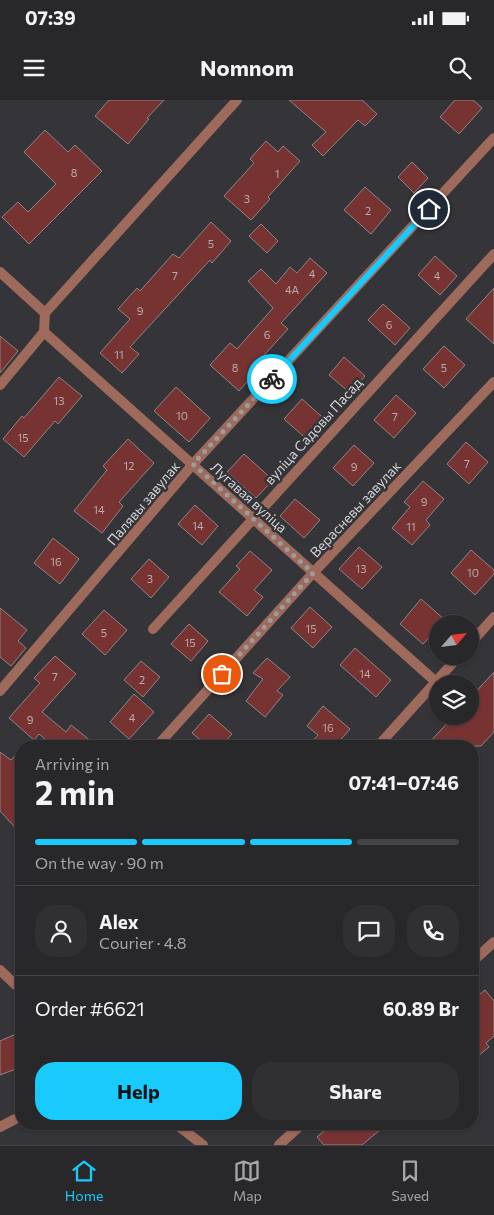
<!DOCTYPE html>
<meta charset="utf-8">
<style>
body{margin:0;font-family:Commissioner,sans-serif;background:#303033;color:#f1f3f6;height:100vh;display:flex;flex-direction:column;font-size:19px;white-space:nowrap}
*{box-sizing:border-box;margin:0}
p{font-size:16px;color:#a5a6a9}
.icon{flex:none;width:28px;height:28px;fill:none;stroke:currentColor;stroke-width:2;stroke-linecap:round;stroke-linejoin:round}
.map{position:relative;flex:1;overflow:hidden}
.sheet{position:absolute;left:15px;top:640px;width:464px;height:390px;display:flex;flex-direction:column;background:#28282b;border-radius:20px;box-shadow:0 1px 4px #0004,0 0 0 1px #444447}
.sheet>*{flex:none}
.needle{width:32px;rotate:62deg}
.controls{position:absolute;left:429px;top:515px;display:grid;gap:10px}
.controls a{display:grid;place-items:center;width:50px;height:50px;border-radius:50%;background:#28282b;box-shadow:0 1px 4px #0004,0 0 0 1px #444447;font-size:25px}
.pin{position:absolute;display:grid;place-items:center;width:42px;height:42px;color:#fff;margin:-21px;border:2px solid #fff;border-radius:50%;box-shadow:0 1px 5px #0007}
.courier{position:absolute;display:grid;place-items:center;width:50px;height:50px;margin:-25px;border:4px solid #19cafc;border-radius:50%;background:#fff;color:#222;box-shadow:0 1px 6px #0007}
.summary em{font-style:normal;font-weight:700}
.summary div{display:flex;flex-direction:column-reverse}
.summary{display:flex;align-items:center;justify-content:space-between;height:85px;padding:0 20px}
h1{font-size:32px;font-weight:700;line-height:38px}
.bar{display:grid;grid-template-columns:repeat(4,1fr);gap:8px 5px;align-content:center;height:60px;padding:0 20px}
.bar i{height:6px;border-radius:4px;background:#444447}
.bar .current{background:#19cafc}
.bar p{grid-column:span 4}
.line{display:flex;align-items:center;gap:12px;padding:0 20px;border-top:1px solid #444447}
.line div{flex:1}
.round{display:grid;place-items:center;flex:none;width:52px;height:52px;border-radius:20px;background:#303033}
.cta{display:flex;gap:10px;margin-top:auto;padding:10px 20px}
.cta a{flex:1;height:58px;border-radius:20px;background:#19cafc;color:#111;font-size:20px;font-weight:700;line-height:58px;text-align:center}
.cta a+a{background:#303033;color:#f1f3f6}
.status{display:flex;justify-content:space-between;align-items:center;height:35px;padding:0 25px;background:#28282b;direction:ltr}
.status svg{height:14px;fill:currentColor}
header{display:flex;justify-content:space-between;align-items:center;height:65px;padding:0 20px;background:#28282b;font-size:22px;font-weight:700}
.dock{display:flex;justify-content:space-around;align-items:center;height:70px;border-top:1px solid #444447;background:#28282b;font-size:14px;color:#a5a6a9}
.dock a{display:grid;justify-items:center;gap:2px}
.dock .current{color:#19cafc}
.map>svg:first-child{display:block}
.building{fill:#773331;stroke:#8c8686}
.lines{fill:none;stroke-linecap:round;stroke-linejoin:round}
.street{stroke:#9e6a5c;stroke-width:10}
.done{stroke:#9b9c9e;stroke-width:5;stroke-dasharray:0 9}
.route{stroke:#19cafc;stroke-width:6}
.labels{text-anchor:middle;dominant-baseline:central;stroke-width:5;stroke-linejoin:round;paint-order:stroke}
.number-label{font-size:11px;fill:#bbabac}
.street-label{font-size:14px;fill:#d2d3d5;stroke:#353539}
</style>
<div class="status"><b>07:39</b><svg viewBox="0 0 49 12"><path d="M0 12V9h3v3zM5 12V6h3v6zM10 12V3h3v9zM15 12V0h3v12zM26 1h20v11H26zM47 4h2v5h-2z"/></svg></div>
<header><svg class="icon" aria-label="menu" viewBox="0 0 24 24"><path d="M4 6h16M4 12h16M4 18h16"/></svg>Nomnom<svg class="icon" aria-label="search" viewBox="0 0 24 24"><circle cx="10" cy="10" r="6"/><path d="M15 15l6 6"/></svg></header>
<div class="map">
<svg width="494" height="1045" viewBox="0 0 494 1045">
<rect width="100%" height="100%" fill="#353539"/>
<!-- building -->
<path class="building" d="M109 0H164L147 18 149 19 128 44 95 16Z
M289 0H362L377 14 365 26 358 20 323 56 312 45 326 32Z
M455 0H473L482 8 459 34 440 17Z
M45 30 68 52 75 45 102 71 29 144 2 117 18 102 28 112 56 84 24 52Z
M266 41 278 52 283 46 300 61 268 97 270 99 251 120 224 96 254 63 250 59Z
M412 62 428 78 414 93 398 77Z
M365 87 391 110 371 134 344 110Z
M211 122 231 141 212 163 210 160 130 247 139 254 122 273 100 253 130 219 118 209 137 188 140 191 173 154 179 158Z
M261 124 278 141 267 153 249 136Z
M435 156 457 176 440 195 418 175Z
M310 158 327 173 281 223 288 229 255 265 259 268 239 291 210 265 230 243 237 249 273 208 248 181 261 169 276 184 290 167 297 173Z
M494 188V244L466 219Z
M383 204 410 228 395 245 368 220Z
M0 236 18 251 0 273Z
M444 246 465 265 444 288 423 269Z
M344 257 365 276 350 293 329 275Z
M59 277 82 296 58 324 55 321 24 357 3 339 22 316 24 318Z
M176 287 210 318 189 342 154 311Z
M396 295 416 313 394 338 374 320Z
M302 299 329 323 311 343 284 319Z
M128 339 154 363 119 402 123 406 102 433 74 411 107 370 103 366Z
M466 342 488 362 469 384 447 364Z
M354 345 374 363 353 386 333 368Z
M244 354 273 380 256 398 227 372Z
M423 381 444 399 426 420 430 425 412 445 392 428 410 407 404 402Z
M295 399 320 420 304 438 280 416Z
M195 405 218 426 202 445 178 424Z
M53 438 79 459 60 484 34 463Z
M359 447 382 467 362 489 339 469Z
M471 450 494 470V474L475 495 451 473Z
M250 451 272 470 254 490 263 497 247 516 219 492 240 469 236 466Z
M149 459 169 477 151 498 131 479Z
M421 499 445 520 441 524H438V528L423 544 400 524Z
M310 507 332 527 313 548 291 528Z
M0 508 27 530 18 541 26 548 11 566 0 557Z
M104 510 127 530 105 555 82 534Z
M189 524 208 541 191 561 171 544Z
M355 548 391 580 376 597 340 565Z
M55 556 76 574 42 612 66 632 71 625 97 646H54L39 634 34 640 9 618 40 583 34 578Z
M267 558 290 577 277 591 283 595 265 617 246 601 263 579 253 573Z
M141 561 160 577 143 597 124 580Z
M494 572V632L481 646H426L454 616H470V598Z
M134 594 154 612 129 639 110 622Z
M323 606 350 629 335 646H308L318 635 307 626Z
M209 614 232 634 221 646H208L192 633Z
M21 649V734L0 711V652L11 660Z
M485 890 494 901V936L486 943 489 947 472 961V901Z
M16 934 21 948V967L0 975V941Z
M332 1024H387L362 1045H324L317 1037Z"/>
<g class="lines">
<!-- street -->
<path class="street" d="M0 172 45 213
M44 232 436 582
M0 285 44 232 45 213 237 0
M153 529 494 154
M470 544 494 517
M0 591 193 364 494 38
M157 646 313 473 494 282
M378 646 459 556
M472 862 494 842
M0 870 21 890
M176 1024 203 1045
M0 1027 21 1016
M279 1045 302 1024"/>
</g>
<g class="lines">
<!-- done -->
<path class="done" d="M222 574 313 473 193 364 272 279"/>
<!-- route -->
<path class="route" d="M272 279 429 109"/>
</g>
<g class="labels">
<!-- number labels -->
<g class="number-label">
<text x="74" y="72">8</text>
<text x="277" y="73">1</text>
<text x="247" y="98">3</text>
<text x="368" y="110">2</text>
<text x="211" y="143">5</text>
<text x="312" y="173">4</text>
<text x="175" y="175">7</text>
<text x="437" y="175">4</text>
<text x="292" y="189">4А</text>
<text x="140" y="210">9</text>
<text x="389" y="224">6</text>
<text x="267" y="234">6</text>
<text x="119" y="254">11</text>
<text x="235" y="267">8</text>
<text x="444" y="267">5</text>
<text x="59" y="300">13</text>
<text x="182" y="315">10</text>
<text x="395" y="316">7</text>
<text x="23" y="337">15</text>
<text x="467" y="363">7</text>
<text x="129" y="365">12</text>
<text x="354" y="366">9</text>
<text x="424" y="401">9</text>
<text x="99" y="409">14</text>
<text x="198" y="425">14</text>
<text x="411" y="426">11</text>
<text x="56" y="461">16</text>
<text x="361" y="468">13</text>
<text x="473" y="472">10</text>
<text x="150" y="478">3</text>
<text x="311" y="528">15</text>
<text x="104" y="532">5</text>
<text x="190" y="542">15</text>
<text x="365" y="573">14</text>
<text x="55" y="576">7</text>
<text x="142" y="579">2</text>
<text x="132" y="617">4</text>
<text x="30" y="619">9</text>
<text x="328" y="627">16</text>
</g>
<!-- street labels -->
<g class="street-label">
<text transform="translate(313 331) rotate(-48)">вуліца Садовы Пасад</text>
<text transform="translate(249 397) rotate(42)">Лугавая вуліца</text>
<text transform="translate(143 403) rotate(-50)">Палявы завулак</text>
<text transform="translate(355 409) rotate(-47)">Верасневы завулак</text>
</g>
</g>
</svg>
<div class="controls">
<a><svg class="needle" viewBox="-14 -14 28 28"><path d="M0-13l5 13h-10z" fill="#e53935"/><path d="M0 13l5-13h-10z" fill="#a5a6a9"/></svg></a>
<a><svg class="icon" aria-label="layers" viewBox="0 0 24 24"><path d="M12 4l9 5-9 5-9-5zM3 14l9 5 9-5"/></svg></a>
</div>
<div class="pin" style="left:222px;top:574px;background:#ea580c"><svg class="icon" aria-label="bag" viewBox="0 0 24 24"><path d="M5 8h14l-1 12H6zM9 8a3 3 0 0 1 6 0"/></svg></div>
<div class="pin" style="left:429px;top:109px;background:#1f2937"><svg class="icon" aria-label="home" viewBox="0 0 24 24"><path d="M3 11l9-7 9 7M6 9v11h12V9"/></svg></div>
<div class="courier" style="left:272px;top:279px"><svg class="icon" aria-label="bike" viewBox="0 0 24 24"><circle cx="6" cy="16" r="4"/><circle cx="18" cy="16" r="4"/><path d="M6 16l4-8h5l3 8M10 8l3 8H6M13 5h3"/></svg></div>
<section class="sheet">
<div class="summary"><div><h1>2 min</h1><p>Arriving in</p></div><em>07:41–07:46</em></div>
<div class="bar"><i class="current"></i><i class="current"></i><i class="current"></i><i></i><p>On the way · 90 m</p></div>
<div class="line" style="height:90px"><a class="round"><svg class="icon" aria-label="person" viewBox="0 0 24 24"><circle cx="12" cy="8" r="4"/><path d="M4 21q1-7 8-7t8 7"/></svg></a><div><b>Alex</b><p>Courier · 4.8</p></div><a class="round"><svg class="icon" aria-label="chat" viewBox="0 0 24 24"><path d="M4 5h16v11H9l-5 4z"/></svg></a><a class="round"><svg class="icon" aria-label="phone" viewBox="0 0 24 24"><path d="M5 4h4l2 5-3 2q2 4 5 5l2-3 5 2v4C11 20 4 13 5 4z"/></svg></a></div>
<div class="line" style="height:65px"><div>Order #6621</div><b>60.89 Br</b></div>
<div class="cta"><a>Help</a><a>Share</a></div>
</section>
</div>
<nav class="dock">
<a class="current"><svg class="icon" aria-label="home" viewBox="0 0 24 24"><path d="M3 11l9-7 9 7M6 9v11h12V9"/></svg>Home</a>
<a><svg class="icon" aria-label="map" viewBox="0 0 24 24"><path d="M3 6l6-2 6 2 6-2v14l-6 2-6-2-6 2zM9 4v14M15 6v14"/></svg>Map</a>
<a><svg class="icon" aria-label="saved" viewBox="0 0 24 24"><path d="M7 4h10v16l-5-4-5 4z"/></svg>Saved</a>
</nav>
